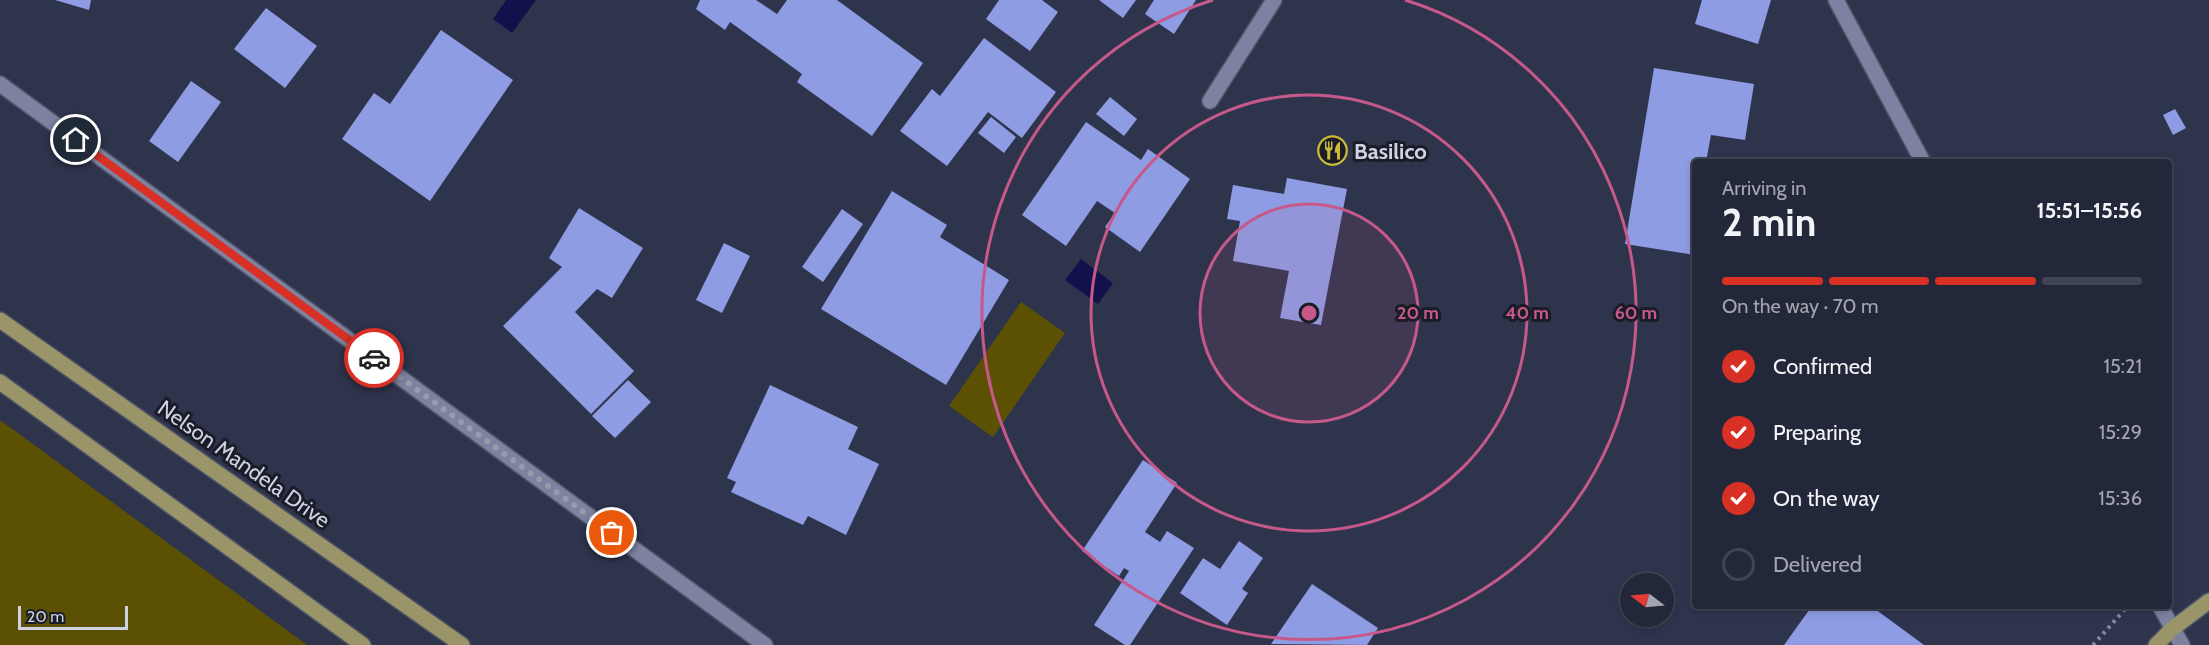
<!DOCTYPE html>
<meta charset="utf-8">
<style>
body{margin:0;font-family:Cabin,sans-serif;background:#2f3345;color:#f1f3f6;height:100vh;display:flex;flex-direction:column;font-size:22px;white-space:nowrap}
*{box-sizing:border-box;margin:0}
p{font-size:20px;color:#a3a5af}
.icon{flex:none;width:33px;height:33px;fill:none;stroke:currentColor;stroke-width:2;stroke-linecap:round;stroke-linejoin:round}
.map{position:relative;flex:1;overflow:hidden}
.sheet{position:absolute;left:1692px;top:159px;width:480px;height:450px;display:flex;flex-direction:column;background:#23273a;border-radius:6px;box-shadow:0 3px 9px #0003,0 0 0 2px #404454}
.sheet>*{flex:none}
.needle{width:39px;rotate:286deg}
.buttons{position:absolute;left:1620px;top:573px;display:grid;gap:12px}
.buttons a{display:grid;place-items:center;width:54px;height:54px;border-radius:50%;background:#23273a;box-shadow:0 3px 9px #0003,0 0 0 2px #404454;font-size:30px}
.scale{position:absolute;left:18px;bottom:15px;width:110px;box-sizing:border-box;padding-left:6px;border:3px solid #ced2e2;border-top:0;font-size:16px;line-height:21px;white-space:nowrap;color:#ced2e2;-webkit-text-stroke:4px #1a1d28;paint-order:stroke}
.pin{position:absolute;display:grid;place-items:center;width:51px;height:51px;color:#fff;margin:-26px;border:3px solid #fff;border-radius:50%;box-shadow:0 2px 6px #0007}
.courier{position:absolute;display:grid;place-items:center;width:60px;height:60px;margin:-30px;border:4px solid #d93025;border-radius:50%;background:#fff;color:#222;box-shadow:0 2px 8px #0007}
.headline em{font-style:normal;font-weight:700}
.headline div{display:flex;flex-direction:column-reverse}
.headline{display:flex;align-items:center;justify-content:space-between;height:102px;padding:0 30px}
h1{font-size:39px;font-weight:700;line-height:45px}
.bar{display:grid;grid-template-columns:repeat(4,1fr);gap:9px 6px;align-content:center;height:72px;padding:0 30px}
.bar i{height:8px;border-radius:4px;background:#404454}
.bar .current{background:#d93025}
.bar p{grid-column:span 4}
ol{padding:0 30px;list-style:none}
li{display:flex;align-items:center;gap:18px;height:66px}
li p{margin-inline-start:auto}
li .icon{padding:6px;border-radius:50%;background:#d93025;color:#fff;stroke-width:4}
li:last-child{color:#a3a5af}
li i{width:33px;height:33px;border:3px solid #404454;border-radius:50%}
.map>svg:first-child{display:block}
.green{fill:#5c5102}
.water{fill:#12114c}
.building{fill:#8e9ce4}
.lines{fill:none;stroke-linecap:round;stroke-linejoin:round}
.minor-casing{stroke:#4e5267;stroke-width:18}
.primary-casing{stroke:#4e5267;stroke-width:18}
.path{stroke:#868a9e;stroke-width:4;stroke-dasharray:3 4.5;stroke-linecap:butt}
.minor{stroke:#7c82a0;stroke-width:15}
.primary{stroke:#9a9469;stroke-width:15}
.done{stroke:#969bae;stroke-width:6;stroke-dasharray:0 10.8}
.route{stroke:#d93025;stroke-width:8}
.ring{fill:none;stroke:#c6598a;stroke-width:3}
.labels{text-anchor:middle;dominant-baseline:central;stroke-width:6;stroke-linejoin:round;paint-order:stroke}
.poi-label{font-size:22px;font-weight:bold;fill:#ced2e2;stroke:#1a1d28;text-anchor:start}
.street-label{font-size:22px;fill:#ced2e2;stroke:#1a1d28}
.centre{fill:#c6598a;stroke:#1a1d28;stroke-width:3}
.ring-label{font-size:18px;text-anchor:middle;font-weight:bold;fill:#c6598a;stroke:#1a1d28;stroke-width:6;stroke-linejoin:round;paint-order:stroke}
</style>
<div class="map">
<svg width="2209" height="645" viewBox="0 0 2209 645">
<rect width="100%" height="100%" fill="#2f344d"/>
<!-- green -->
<path class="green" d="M1021 302 1065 333 993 437 949 406Z
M0 420 307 645H0Z"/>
<!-- water -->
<path class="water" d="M506 0H536L512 33 493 19Z
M1081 259 1113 283 1098 304 1065 280Z"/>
<!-- building -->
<path class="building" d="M55 0H91L89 10Z
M700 0H756L777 14 787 0H837L923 63 872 136 797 82 802 74 730 22 725 30 696 9Z
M999 0H1042L1058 12 1030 51 986 19Z
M1099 0H1136L1123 18Z
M1154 0H1196L1174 34 1145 14Z
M1702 0H1771L1758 44 1695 24Z
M266 8 317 46 285 88 234 49Z
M441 30 513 80 430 201 342 139 374 93 390 104Z
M984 38 1056 92 1022 138 988 112 947 166 900 131 932 89 940 96Z
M1654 68 1754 84 1745 140 1711 135 1706 162H1695V255L1625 244Z
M191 81 221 102 178 162 149 141Z
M1110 97 1137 119 1124 136 1096 114Z
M2175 109 2186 128 2173 135 2163 115Z
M991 117 1016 137 1004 153 978 133Z
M1086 122 1141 160 1148 149 1190 179 1140 252 1105 227 1115 213 1097 201 1066 246 1022 215Z
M1287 178 1347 189 1321 325 1280 318 1289 271 1233 261 1240 221 1227 219 1233 185 1284 194Z
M892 191 947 225 940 237 1009 280 946 385 821 309Z
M579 208 643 248 612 298 597 289 575 312 634 371 591 414 503 326 562 267 549 258Z
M842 209 863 224 823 282 802 267Z
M724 243 750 256 722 313 696 300Z
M628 380 651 402 615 438 592 416Z
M770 385 858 427 848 449 879 464 846 535 808 516 803 525 731 492 736 482 727 478Z
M1143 460 1177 483 1145 532 1160 542 1167 531 1194 548 1130 645H1125L1094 625 1129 571 1124 568 1119 576 1082 551Z
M1239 541 1263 558 1242 589 1248 593 1227 625 1180 593 1203 558 1220 569Z
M1312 584 1378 628 1367 645 1271 644Z
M1812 606H1871L1924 645H1784Z"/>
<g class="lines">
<defs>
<path id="minor" d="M1836 0 1923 162
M0 84 765 645
M1210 101 1274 0
M2160 606 2182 645"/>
<path id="primary" d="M0 320 462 645
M0 382 363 645
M2156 645 2172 629 2209 601"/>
</defs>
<!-- minor casing -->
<use href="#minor" class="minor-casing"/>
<!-- primary casing -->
<use href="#primary" class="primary-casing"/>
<!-- path -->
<path class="path" d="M2093 645 2128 606"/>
<!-- minor -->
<use href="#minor" class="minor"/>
<!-- primary -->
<use href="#primary" class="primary"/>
</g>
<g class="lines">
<!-- done -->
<path class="done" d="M374 358 612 533"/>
<!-- route -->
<path class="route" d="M76 140 374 358"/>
</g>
<!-- distance rings -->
<circle cx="1309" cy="313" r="109" fill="#c6598a" fill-opacity=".12"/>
<g class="ring">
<circle cx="1309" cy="313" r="109"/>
<circle cx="1309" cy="313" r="218"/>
<path d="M1405 0A327 327 0 1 1 1213 0"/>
</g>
<!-- icons -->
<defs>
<symbol id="restaurant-ring" viewBox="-11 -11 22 22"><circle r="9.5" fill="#1a1d28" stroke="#cdb938" stroke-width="1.5"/><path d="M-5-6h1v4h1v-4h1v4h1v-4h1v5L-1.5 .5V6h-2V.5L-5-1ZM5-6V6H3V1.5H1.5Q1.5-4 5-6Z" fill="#cdb938"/></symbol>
</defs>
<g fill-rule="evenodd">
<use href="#restaurant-ring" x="1316" y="134" width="33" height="33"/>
</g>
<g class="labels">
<!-- poi labels -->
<g class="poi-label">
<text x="1354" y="151">Basilico</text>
</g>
<!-- street labels -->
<g class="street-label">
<text transform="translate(244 464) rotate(35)">Nelson Mandela Drive</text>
</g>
</g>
<circle cx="1309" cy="313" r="9" class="centre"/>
<g class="ring-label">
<text x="1418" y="319">20 m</text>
<text x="1527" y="319">40 m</text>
<text x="1636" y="319">60 m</text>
</g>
</svg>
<div class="buttons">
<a><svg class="needle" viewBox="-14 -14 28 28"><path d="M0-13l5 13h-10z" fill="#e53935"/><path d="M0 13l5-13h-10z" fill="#a3a5af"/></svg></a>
</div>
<div class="scale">20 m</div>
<div class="pin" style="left:612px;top:533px;background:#ea580c"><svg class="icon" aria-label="bag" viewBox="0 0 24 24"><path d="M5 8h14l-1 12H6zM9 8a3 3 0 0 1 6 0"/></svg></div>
<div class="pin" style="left:76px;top:140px;background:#1f2937"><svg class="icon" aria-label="home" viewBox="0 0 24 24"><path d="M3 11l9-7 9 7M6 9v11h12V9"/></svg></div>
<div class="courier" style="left:374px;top:358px"><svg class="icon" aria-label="car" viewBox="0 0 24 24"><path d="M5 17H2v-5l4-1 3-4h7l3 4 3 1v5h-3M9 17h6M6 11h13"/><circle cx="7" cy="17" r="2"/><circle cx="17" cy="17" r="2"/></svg></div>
<section class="sheet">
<div class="headline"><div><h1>2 min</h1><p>Arriving in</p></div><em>15:51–15:56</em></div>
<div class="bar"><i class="current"></i><i class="current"></i><i class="current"></i><i></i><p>On the way · 70 m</p></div>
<ol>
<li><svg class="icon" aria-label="check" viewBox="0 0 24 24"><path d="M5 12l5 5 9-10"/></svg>Confirmed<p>15:21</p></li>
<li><svg class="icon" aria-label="check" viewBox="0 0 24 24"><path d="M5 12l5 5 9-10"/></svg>Preparing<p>15:29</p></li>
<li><svg class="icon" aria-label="check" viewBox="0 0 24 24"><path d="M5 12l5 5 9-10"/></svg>On the way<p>15:36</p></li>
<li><i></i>Delivered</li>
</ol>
</section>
</div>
